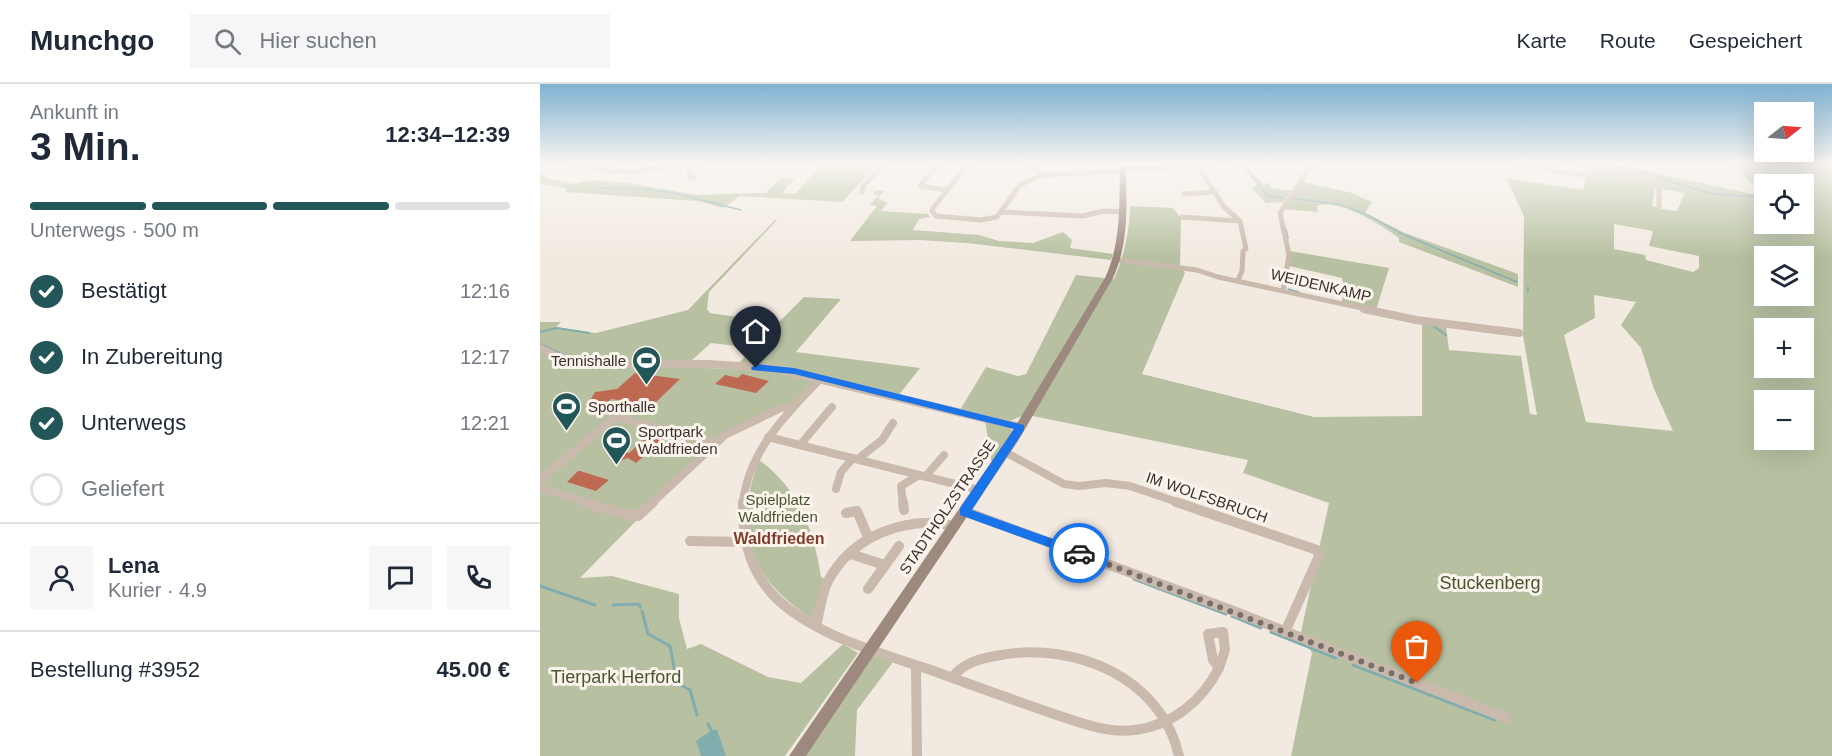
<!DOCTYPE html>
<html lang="de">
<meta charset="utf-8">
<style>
body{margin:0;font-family:Arial,sans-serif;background:#f6f6f7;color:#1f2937;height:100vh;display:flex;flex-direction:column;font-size:22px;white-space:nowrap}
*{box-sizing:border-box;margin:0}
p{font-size:20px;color:#747a83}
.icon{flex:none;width:33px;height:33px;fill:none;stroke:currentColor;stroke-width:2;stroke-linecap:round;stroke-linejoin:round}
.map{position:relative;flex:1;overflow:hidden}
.sheet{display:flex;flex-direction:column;background:#fff;width:540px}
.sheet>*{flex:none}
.needle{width:39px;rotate:73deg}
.tools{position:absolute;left:1214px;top:18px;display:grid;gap:12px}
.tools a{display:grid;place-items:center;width:60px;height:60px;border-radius:0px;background:#fff;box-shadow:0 6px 24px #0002;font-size:30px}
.pin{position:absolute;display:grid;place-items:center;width:51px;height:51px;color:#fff;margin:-62px -26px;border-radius:50% 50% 50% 0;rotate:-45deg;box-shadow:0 0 6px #0007}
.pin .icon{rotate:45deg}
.courier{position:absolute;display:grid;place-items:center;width:60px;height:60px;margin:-30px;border:4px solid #1a73e8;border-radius:50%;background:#fff;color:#222;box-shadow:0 2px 8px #0007}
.head em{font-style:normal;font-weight:800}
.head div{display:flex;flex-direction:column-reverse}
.head{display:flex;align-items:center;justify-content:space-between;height:102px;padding:0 30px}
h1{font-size:39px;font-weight:800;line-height:45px}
.bar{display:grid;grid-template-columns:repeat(4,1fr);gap:9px 6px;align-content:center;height:72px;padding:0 30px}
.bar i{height:8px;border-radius:4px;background:#e0e1e3}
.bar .on{background:#235658}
.bar p{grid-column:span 4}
.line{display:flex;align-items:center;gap:15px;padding:0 30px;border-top:2px solid #e0e1e3}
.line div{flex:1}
.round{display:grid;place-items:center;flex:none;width:63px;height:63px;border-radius:0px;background:#f6f6f7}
ol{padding:0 30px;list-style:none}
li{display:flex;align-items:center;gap:18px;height:66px}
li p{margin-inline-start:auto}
li .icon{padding:6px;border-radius:50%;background:#235658;color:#fff;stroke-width:4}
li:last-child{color:#747a83}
li i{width:33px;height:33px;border:3px solid #e0e1e3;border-radius:50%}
header{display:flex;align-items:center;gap:36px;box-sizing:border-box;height:84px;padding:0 30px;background:#fff;border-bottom:2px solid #e0e1e3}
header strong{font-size:28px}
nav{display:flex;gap:33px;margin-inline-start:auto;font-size:21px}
.search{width:420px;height:54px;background:#f6f6f7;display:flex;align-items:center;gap:15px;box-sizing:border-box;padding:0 21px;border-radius:0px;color:#747a83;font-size:22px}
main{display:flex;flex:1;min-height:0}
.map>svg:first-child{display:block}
.green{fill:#b7c1a1;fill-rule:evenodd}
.water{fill:#81adae}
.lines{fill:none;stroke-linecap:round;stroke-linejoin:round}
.stream-far2{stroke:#81adae;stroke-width:1.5}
.stream-far1{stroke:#81adae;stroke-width:2}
.stream{stroke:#81adae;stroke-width:3}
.building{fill:#be6a52}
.street-far2{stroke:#cabaad;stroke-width:5}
.street-far1{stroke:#cabaad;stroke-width:8}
.street{stroke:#cabaad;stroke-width:10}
.secondary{fill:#9d897e;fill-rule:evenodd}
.route{fill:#1a73e8}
.done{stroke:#7a706b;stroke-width:6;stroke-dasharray:0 10.8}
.labels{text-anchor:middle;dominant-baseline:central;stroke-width:6;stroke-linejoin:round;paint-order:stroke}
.street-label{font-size:15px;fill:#392f2b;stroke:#faf4ed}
.poi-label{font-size:15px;fill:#392f2b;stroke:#faf4ed;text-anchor:start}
.park-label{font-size:15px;fill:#495530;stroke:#faf4ed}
.neighbourhood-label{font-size:16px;font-weight:bold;fill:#833c29;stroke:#faf4ed}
.near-park-label{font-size:18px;fill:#495530;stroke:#faf4ed}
</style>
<header>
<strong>Munchgo</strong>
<div class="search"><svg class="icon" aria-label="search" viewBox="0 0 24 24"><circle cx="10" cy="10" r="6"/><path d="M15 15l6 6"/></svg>Hier suchen</div>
<nav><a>Karte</a><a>Route</a><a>Gespeichert</a></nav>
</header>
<main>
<section class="sheet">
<div class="head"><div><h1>3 Min.</h1><p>Ankunft in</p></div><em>12:34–12:39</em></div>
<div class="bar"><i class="on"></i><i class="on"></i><i class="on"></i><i></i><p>Unterwegs · 500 m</p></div>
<ol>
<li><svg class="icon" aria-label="check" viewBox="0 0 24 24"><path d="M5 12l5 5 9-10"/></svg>Bestätigt<p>12:16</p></li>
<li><svg class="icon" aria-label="check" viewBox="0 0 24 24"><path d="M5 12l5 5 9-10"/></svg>In Zubereitung<p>12:17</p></li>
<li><svg class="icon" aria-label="check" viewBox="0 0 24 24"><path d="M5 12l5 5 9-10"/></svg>Unterwegs<p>12:21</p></li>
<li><i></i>Geliefert</li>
</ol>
<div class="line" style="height:108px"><a class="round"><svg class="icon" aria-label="person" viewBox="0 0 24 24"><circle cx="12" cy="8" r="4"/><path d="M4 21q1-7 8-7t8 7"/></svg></a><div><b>Lena</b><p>Kurier · 4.9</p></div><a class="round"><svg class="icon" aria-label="chat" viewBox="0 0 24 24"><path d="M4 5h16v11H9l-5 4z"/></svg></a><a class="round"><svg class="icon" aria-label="phone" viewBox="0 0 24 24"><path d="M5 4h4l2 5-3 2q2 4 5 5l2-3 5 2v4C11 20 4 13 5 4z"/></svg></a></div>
<div class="line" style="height:78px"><div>Bestellung #3952</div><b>45.00 €</b></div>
</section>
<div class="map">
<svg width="1292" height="672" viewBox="0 0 1292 672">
<rect width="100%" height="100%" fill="#f2eae1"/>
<!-- green -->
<path class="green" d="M283 79H339L302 118 199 112 183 124 158 117 25 108 26 104 0 100V89L10 95 35 100 50 96 88 99 157 111 226 109 240 94H255L242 109 255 110Z
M697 79H707L706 82 723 100 729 99 732 104 751 107 743 118 726 119 712 104 717 100Z
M1034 79H1069L1212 110 1219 107 1192 79H1292V672H751L772 569 761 548 789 419 703 389 708 376 493 332 484 331 470 337 420 326 446 283 478 292 486 290 536 191 574 195C585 170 589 149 590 122L633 124 641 134 640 181 645 189 602 290 774 333 882 332V239L906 242 909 266 981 272 990 330 997 331 983 252 984 132 966 94 1043 106 1048 83ZM1224 100H1263V140H1224ZM1115 104 1145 109 1137 127 1120 125 1112 121ZM1074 140 1113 147 1109 162 1159 172V184L1153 188 1106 176 1105 171 1074 165ZM1224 172H1263V212H1224ZM1054 211 1096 218 1081 241 1101 264 1114 305 1133 347 1046 338 1024 251 1055 234ZM1224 244H1263V284H1224ZM1224 316H1263V356H1224Z
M763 98 812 109 832 118 825 129 865 149 978 190V203L859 158V154C843 142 797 113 777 122L778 128 743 125Z
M330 106 344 107 338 114 347 119 341 127 388 130 390 133 379 135 373 146 439 151 459 157 493 159 523 148 532 156 530 164 573 170 571 176 427 159 380 156 310 157 337 122 330 121 338 111 333 110 335 107Z
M235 136H237L169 208 167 225 170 229 238 239 264 213 301 215 256 268 380 284 358 312 242 282 198 280 213 264 171 259 151 277 43 276 22 272 0 261V238H21L16 243 56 249 148 226Z
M750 167 849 184 836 226 801 219 805 209 802 194 749 182Z
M0 267 24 278 234 287 278 296 253 320 185 352 95 438 40 494 72 492 139 510V534L147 565 161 560 228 593 261 599 303 560 318 569 245 672H0Z
M445 336 468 342 472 346V351L452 381Z
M219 376C259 404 274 447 281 493L285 495 275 533 272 535C209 494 193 446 219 376Z
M333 570 353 578 317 626 315 672H261Z"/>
<!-- water -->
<path class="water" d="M177 646 186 672H161L156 657 172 646Z"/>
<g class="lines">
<!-- stream-far2 -->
<path class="stream-far2" d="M1062 79 1103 88 1171 110 1224 113
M704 80 727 112 744 114
M57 104 102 105 134 109 201 126
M752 114 802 121 828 131 862 150 977 198
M746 145 748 154
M988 203V208
M748 205 759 208"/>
<!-- stream-far1 -->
<path class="stream-far1" d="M892 241 906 251
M0 248 17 244 49 249
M0 260 22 270"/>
<!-- stream -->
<path class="stream" d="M594 495 686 530
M0 502 55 521
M73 521 99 520 100 523
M102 527 108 550 130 562 137 599 150 606 157 631
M692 532 721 544
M731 548 796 574
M813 581 955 636
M168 640 172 648"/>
</g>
<!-- building -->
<path class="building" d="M95 289 140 295 113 321 71 315 68 318 61 317 59 320 49 318 55 308 77 305Z
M202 290 229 297 216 309 175 300 185 291 198 294Z
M112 352 124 355 96 379 88 374 82 376 70 373 78 366 89 369 107 353Z
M38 387H40L69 396 56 407 27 398Z"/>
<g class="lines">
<!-- street-far2 -->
<path class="street-far2" d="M33 79C72 93 118 86 158 79
M399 79 380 102 406 106
M429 79 393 124 392 127 396 132 441 136 457 133 480 101 501 91
M488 79 501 91 583 87
M656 79 684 123 700 137 706 165 703 167 702 187 698 196
M971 79 1039 91 1054 85 1066 86 1108 98 1119 104V125
M148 81 150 93 155 94
M58 82 71 79
M583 85H618L671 79
M322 108 324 101 345 79
M644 110 675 108
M462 128 543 132 564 127 583 128
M642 133 700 137
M577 176 657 186 678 193 831 226
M743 207 749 171 740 129 773 79"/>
<!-- street-far1 -->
<path class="street-far1" d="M824 225 876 236 979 249
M0 264 26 277 38 279 168 280 232 284 481 343
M228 353 439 406
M260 361 292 323
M465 368 524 400 539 402 566 399 590 402 640 419
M318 375 342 356 353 339
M385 393 404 371
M0 396 75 333 175 359
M0 404 49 419
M296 405 301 388 313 374
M112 419 185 351 241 324 252 323
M203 419C208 368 246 330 280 295
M363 419 361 402 379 391"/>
<!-- street -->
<path class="street" d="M44 418 83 430 98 432 113 418
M203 418C202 454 209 487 236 514 252 530 272 541 293 551 324 565 358 575 391 586 431 601 471 615 511 629 538 638 567 650 595 646 633 641 662 617 679 584
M363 418 364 426
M636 418 777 466 779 472 745 548
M424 427 691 526 966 634
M306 429 317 427 329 455
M150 457 205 458
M311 470 344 481
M328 505 359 462
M276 542C280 527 281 511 288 497 313 451 366 431 415 442
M683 548 685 566 679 584 673 576 668 550Z
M376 581 377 672
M412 594C423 578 442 574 461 571 535 558 621 593 639 672"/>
<!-- secondary -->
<path class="secondary" d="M580 79H586C586 119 590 157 573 194L478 357 266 672H249L470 351 565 194C582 157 579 119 580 79Z"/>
</g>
<!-- sky -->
<linearGradient id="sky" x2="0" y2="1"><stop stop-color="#7fb1d1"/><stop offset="0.46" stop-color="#f9f6f2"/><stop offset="1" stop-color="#f9f6f2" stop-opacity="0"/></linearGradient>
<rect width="1292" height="173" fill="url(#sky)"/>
<!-- route -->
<path class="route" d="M216 280 254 284 484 341V346L432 426 544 466V473L539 474 420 431V424L474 345 254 290 212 286 211 284Z"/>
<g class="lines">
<!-- done -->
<path class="done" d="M539 469 877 599"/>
</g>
<!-- icons -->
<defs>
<symbol id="stadium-pin" viewBox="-11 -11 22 30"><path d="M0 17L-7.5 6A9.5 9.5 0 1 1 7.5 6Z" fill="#235658" stroke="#faf4ed"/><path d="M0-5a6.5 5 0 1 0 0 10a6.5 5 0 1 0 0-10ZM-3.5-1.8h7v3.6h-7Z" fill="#fff"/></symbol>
</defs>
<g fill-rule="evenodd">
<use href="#stadium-pin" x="90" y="260" width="33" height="45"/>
<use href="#stadium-pin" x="10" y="306" width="33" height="45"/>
<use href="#stadium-pin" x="60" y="340" width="33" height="45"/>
</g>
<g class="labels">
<!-- street labels -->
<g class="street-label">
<text transform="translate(781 201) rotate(13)">WEIDENKAMP</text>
<text transform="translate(667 413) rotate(19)">IM WOLFSBRUCH</text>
<text transform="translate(407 423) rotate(-56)">STADTHOLZSTRASSE</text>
</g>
<!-- poi labels -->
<g class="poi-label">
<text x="86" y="276" text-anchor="end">Tennishalle</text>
<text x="48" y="322">Sporthalle</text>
<text x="98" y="347">Sportpark<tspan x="98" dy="17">Waldfrieden</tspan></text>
</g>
<!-- park labels -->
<g class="park-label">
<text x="238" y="415">Spielplatz<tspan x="238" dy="17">Waldfrieden</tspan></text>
</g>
<!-- neighbourhood labels -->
<g class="neighbourhood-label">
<text x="239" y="454">Waldfrieden</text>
</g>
<!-- near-park labels -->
<g class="near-park-label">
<text x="950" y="499">Stuckenberg</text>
<text x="76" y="593">Tierpark Herford</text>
</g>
</g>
</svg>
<div class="tools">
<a><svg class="needle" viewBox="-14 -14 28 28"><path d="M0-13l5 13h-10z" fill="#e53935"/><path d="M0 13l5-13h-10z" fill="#747a83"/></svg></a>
<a><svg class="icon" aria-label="locate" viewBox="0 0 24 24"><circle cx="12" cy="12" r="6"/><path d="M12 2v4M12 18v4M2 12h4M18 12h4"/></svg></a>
<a><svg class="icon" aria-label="layers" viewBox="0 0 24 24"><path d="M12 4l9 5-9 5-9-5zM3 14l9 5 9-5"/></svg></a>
<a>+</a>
<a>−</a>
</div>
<div class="pin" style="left:877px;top:599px;background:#ea580c"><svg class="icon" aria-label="bag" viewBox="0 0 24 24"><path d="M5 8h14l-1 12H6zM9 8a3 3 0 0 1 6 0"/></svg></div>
<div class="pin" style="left:216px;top:284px;background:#1f2937"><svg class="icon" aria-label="home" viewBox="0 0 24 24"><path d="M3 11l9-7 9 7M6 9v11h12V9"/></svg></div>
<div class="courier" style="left:539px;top:469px"><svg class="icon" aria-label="car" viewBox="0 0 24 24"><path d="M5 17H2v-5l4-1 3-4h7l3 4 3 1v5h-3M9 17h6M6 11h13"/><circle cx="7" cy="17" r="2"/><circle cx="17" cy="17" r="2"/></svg></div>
</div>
</main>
